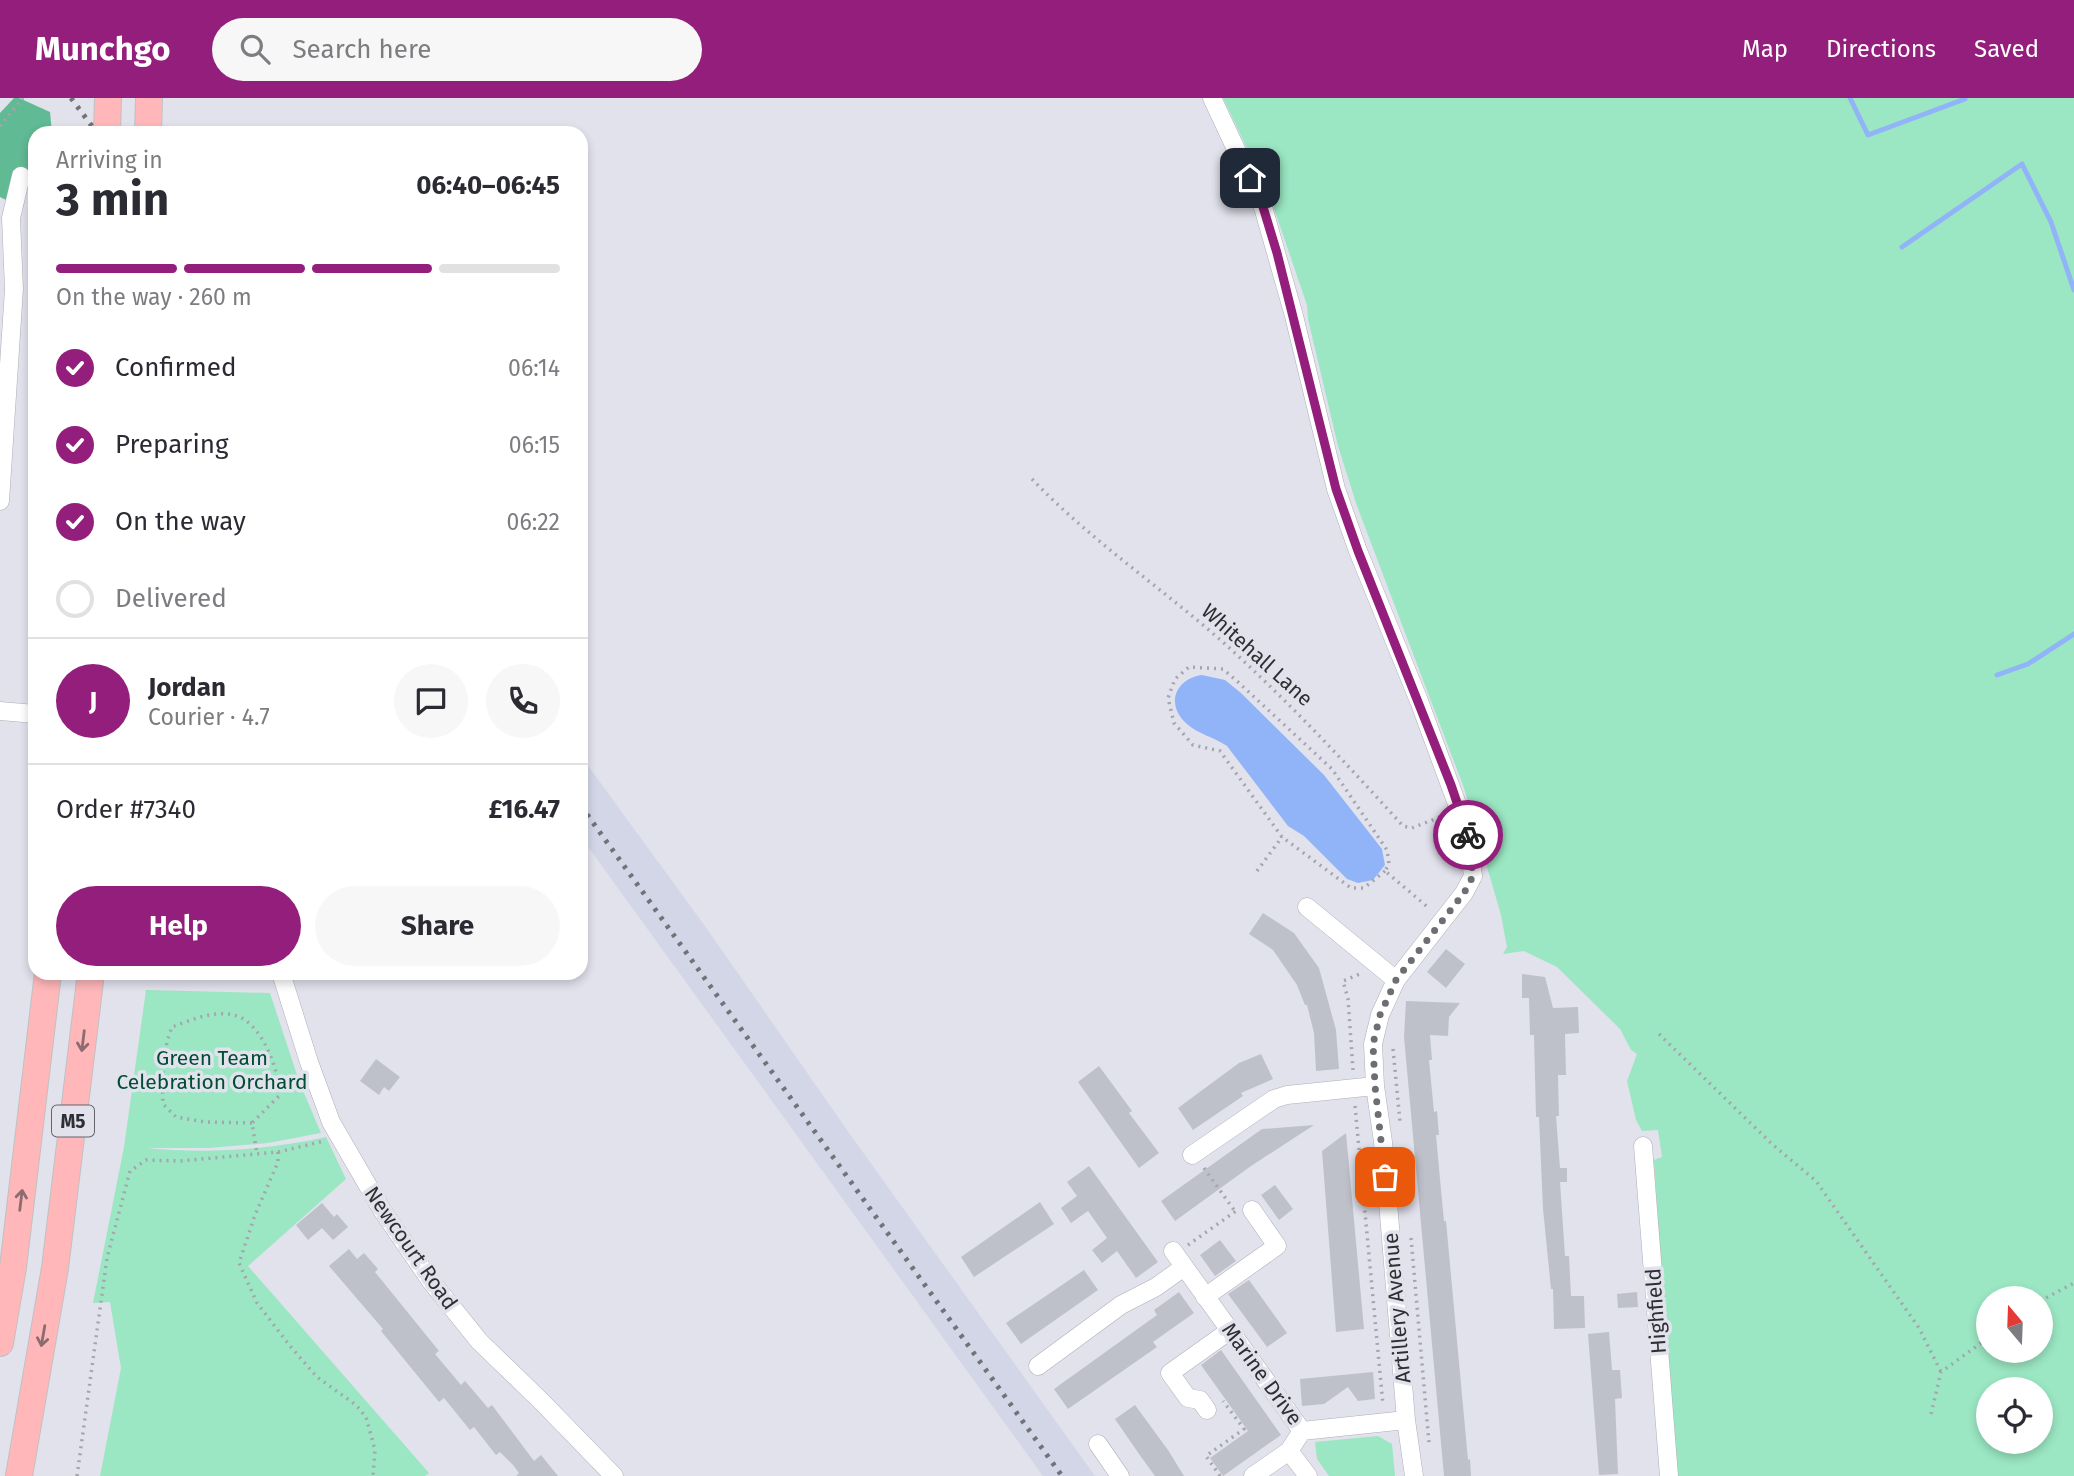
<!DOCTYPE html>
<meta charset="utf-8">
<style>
body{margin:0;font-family:"Fira Sans",sans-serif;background:#f7f7f7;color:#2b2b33;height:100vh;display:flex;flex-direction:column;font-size:26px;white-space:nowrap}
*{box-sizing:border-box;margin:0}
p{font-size:23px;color:#7c7c81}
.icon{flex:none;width:38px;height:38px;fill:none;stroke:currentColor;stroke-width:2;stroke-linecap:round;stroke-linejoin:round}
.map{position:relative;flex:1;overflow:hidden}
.drawer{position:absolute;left:28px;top:28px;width:560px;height:854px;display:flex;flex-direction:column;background:#fff;border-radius:21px;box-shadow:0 4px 10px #0003}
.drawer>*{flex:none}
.needle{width:46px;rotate:341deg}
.controls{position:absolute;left:1976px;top:1188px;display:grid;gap:14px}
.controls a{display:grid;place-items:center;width:77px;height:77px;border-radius:50%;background:#fff;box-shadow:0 4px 10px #0003;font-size:35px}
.pin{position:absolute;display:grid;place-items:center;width:60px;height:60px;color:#fff;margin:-30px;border-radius:14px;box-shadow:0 4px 10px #0006}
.courier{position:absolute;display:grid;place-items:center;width:70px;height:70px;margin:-35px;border:5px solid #941e7b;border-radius:50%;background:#fff;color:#222;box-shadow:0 2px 9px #0007}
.summary em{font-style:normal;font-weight:700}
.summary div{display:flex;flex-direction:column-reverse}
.summary{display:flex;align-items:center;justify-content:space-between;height:119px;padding:0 28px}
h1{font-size:46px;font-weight:700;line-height:52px}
.bar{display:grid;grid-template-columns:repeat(4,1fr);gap:10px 7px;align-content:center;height:84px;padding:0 28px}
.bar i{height:9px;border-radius:5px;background:#e1e1e2}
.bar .on{background:#941e7b}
.bar p{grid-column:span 4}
.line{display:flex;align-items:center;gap:18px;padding:0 28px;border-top:2px solid #e1e1e2}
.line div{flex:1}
.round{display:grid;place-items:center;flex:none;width:74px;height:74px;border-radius:37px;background:#f7f7f7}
ol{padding:0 28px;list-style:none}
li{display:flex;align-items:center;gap:21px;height:77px}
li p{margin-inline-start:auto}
li .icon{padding:7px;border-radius:50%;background:#941e7b;color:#fff;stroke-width:4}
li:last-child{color:#7c7c81}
li i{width:38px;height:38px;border:4px solid #e1e1e2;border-radius:50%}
.action{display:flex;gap:14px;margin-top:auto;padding:14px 28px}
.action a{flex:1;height:80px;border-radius:42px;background:#941e7b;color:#fff;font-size:28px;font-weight:700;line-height:80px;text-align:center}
.action a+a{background:#f7f7f7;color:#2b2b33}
header{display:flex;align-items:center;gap:42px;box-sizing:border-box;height:98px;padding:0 35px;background:#941e7b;color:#fff}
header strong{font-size:33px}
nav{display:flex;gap:38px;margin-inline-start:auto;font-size:24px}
.search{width:490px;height:63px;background:#f7f7f7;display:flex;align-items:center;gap:18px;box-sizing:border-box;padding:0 24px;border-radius:38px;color:#7c7c81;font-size:26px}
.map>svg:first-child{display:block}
.built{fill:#d3d6e7}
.green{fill:#9be7c3;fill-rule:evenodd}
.forest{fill:#60ba93}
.water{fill:#91b4f8}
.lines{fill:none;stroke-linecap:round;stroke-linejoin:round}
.stream{stroke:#91b4f8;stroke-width:5}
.building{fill:#bfc1ca}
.minor-casing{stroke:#aeafb8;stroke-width:19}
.highway-casing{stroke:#c0c1c2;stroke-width:28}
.path{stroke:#a4a5ad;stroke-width:3.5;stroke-dasharray:2 5;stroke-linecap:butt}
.minor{stroke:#fff;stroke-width:18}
.highway{stroke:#ffb7ba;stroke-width:26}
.rail{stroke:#727379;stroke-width:5;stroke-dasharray:3.5 7;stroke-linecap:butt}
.oneway{stroke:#8c6c6f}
.done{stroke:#6d6e73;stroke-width:7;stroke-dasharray:0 12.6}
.route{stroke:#941e7b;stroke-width:9}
.labels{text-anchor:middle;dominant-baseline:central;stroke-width:7;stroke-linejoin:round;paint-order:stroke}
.shield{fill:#e1e2ec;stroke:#64656a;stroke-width:2}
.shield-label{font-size:19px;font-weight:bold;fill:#2e2f32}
.street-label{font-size:21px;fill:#2e2f32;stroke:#e1e2ec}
.park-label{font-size:21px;fill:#014e35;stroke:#e1e2ec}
</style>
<header>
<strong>Munchgo</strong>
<div class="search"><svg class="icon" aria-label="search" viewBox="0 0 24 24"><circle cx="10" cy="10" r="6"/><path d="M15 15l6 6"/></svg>Search here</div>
<nav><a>Map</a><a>Directions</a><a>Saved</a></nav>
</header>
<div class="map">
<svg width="2074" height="1378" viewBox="0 0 2074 1378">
<rect width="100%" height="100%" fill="#e1e2ec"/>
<!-- built -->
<path class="built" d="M581 658 707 831 847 1032 1095 1378H1043L581 739Z"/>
<!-- green -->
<path class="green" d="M1223 0H2074V1378H1675L1654 1062 1662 1059 1658 1032 1642 1033 1636 1022 1627 983 1637 956 1631 952 1620 931 1557 869 1524 853 1503 856 1507 849 1501 817 1464 690 1357 408 1338 348 1308 221 1307 207 1269 96ZM1988 1200H2040V1253H1988ZM1988 1292H2040V1344H1988Z
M146 892 270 895 299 983 321 1035 268 1045 209 1050H147C205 1056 268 1052 326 1039L346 1081 248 1168 429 1375 425 1378H100L121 1270 110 1204 93 1205 124 1049Z
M1378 1338 1392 1346 1395 1378H1329L1317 1361 1315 1344Z"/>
<!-- forest -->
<path class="forest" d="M14 0H19L50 14 52 35H35V70L6 102 0 99V15Z"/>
<!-- water -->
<path class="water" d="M1202 577 1225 582 1241 595 1324 677 1382 751 1385 767 1373 782 1358 785 1347 781 1304 738 1288 728 1227 648C1214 639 1198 636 1187 626 1165 607 1175 581 1202 577Z"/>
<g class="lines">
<!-- stream -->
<path class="stream" d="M1850 0 1868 37 1965 1
M1902 149 2022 66 2051 124 2074 192
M1997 577 2028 566 2074 536"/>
</g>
<!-- building -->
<path class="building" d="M1263 815 1294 835 1319 870 1336 932 1339 971 1316 973 1314 935 1307 907H1305L1297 887 1273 852 1249 836Z
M1446 851 1465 866 1446 890 1427 874Z
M1522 876 1545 879 1553 910 1578 909 1579 935 1565 936 1566 977H1558L1559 1018H1556L1560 1070H1567V1084H1560L1565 1158H1569L1571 1198H1584L1585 1230 1554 1231 1553 1191H1551L1543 1111 1539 1019H1536L1534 937H1530L1529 900H1522Z
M1406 903 1460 905 1449 919 1448 938 1430 937 1432 962H1429L1434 1014 1437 1013 1439 1037H1436L1441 1092 1444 1123H1446L1468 1362 1470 1361 1471 1378H1444L1404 939Z
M1261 956 1273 981 1241 995 1243 998 1193 1032 1178 1010 1239 965Z
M376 961 400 979 389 993 384 989 379 997 360 983Z
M1099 968 1132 1013 1129 1015 1159 1055 1139 1070 1078 984Z
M1314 1027 1251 1068 1175 1123 1161 1103 1262 1031Z
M1346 1035 1364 1231 1336 1234 1322 1053Z
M1089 1068 1158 1164 1136 1180 1117 1153 1102 1165 1092 1152 1107 1140 1088 1113 1071 1125 1061 1110 1077 1098 1067 1084Z
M1275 1087 1293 1111 1279 1122 1261 1097Z
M1040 1104 1054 1126 974 1179 961 1159Z
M322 1105 334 1119 337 1116 348 1129 333 1142 322 1130 308 1142 296 1127Z
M1220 1142 1236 1163 1215 1178 1200 1157Z
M349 1151 357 1161 364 1155 378 1171 375 1174 439 1253 435 1256 461 1287 465 1283 488 1310 492 1307 534 1363 541 1357 558 1378H516L519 1375 513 1367 500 1354 496 1357 474 1329 470 1332 444 1300 439 1304 381 1233 383 1231 329 1168Z
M1084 1172 1098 1192 1021 1246 1006 1225Z
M1249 1182 1287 1235 1267 1249 1228 1196Z
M1179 1194 1194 1215 1153 1244 1157 1249 1068 1311 1054 1291 1157 1217 1154 1212Z
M1637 1194 1638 1209 1618 1210 1617 1196Z
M1609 1234 1612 1272H1620L1622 1300 1615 1301 1618 1376 1599 1377 1588 1236Z
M1221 1252 1281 1337 1223 1378 1210 1360 1248 1333 1201 1267Z
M1373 1274 1375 1301 1358 1303 1348 1289 1324 1306 1302 1308 1300 1281Z
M1135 1307 1168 1352 1184 1378H1155L1139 1356 1115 1321Z"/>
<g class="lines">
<defs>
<path id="minor" d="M1212 0 1263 109 1294 218 1336 391 1358 453 1419 603 1467 733 1473 778 1464 795 1396 882 1380 917 1373 946 1375 988 1383 1044 1406 1322 1414 1378
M0 403 14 191 11 120 21 78
M0 613 35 616
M1307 809 1396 882
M281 875 309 964 331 1024 382 1112 430 1182 479 1243 542 1304 614 1378
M1643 1048 1669 1378
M1192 1057 1274 1001 1287 997 1375 988
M1173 1153 1302 1333 1406 1322
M1205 1199 1277 1148 1252 1112
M1038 1268 1121 1207 1156 1189 1184 1169
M1207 1312 1200 1302 1188 1300 1170 1275 1229 1233
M1098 1346 1120 1378
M1289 1353 1308 1378
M1253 1378 1289 1353 1302 1333"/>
<path id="highway" d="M107 35 108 0
M148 35 149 0
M0 1245 13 1169 48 875
M19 1378 55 1170 91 875"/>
</defs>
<!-- minor casing -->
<use href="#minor" class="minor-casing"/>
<!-- highway casing -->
<use href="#highway" class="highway-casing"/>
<!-- path -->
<path class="path" d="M0 28 23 0
M1032 381C1090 442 1162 490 1225 546 1288 603 1346 665 1403 728L1412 730 1445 717
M1257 773 1282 739
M1385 773 1364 790H1351L1282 739 1220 653 1193 647 1174 625 1168 600 1175 581 1189 569 1223 571 1238 584 1332 671 1387 752 1389 766 1385 773 1430 811
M1659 936 1773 1047 1816 1083 1919 1230 1941 1274
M1393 951 1400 1024
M1353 972 1348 901 1343 883 1360 876
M1355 1008 1383 1307
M252 1025 205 1024 176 1019 163 1006C162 979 162 955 172 929 191 922 216 911 237 918 262 926 279 972 280 997L252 1025 257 1056
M278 1054V1064L255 1117 239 1165 257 1205 290 1248 317 1279 356 1307 366 1319 375 1352 373 1378
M1204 1070 1234 1112
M1411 1140 1429 1345
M1188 1147 1236 1113
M2040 1203 2074 1185
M1931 1316 1941 1274 1988 1240
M77 1378 107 1160 130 1073 146 1062 180 1063 278 1054 324 1043
M1220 1378 1206 1358 1244 1331 1223 1303"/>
<!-- minor -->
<use href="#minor" class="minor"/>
<!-- highway -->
<use href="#highway" class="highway"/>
<!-- rail -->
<path class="rail" d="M71 0 97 35
M581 708 1062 1378"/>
</g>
<!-- one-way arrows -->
<defs><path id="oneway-shaft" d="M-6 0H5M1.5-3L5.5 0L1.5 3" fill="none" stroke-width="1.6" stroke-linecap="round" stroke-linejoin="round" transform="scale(1.75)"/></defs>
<g class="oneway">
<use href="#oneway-shaft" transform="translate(83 943) rotate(97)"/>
<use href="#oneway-shaft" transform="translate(21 1102) rotate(-83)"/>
<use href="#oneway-shaft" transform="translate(43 1238) rotate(100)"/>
</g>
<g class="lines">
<!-- done -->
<path class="done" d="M1385 1079 1375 988 1373 946 1380 917 1396 882 1464 795 1473 778 1468 737"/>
<!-- route -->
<path class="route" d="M1250 80 1263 109 1277 155 1336 391 1358 453 1451 687 1468 737"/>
</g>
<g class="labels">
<!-- shield labels -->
<rect class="shield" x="52" y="1007.5" width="42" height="31" rx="5"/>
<g class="shield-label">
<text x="73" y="1023">M5</text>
</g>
<!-- street labels -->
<g class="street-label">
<text transform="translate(1257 557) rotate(42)">Whitehall Lane</text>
<text transform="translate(411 1150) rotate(55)">Newcourt Road</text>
<text transform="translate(1397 1210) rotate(-95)">Artillery Avenue</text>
<text transform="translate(1656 1213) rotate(-94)">Highfield</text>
<text transform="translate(1262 1276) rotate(54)">Marine Drive</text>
</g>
<!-- park labels -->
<g class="park-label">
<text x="212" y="960">Green Team<tspan x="212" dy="24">Celebration Orchard</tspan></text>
</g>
</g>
</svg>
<div class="controls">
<a><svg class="needle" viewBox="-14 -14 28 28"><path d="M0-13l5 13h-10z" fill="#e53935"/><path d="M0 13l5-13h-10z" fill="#7c7c81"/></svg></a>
<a><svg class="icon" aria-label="locate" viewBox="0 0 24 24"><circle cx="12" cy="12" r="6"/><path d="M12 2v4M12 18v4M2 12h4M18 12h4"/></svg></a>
</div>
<div class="pin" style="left:1385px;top:1079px;background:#ea580c"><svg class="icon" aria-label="bag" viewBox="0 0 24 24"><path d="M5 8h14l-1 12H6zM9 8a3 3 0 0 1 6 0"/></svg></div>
<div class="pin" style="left:1250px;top:80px;background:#1f2937"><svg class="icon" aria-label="home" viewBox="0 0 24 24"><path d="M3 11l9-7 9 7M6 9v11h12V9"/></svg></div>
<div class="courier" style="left:1468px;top:737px"><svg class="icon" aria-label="bike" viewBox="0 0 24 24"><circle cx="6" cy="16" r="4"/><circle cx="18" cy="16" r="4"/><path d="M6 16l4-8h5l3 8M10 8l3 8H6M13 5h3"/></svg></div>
<section class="drawer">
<div class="summary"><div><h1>3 min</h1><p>Arriving in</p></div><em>06:40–06:45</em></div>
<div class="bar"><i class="on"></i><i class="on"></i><i class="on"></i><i></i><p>On the way · 260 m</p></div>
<ol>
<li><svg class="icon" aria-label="check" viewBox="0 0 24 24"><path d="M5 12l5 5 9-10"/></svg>Confirmed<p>06:14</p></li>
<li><svg class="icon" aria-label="check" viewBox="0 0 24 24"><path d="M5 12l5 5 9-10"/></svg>Preparing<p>06:15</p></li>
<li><svg class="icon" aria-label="check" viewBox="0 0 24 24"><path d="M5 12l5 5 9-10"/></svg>On the way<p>06:22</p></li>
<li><i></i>Delivered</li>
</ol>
<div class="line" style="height:126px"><b class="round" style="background:#941e7b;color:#fff">J</b><div><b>Jordan</b><p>Courier · 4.7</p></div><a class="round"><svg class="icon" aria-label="chat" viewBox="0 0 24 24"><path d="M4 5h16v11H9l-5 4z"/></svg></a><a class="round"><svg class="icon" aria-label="phone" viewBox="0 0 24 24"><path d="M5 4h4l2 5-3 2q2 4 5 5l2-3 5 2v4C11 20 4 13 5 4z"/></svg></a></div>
<div class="line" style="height:91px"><div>Order #7340</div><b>£16.47</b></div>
<div class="action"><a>Help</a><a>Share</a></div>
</section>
</div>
